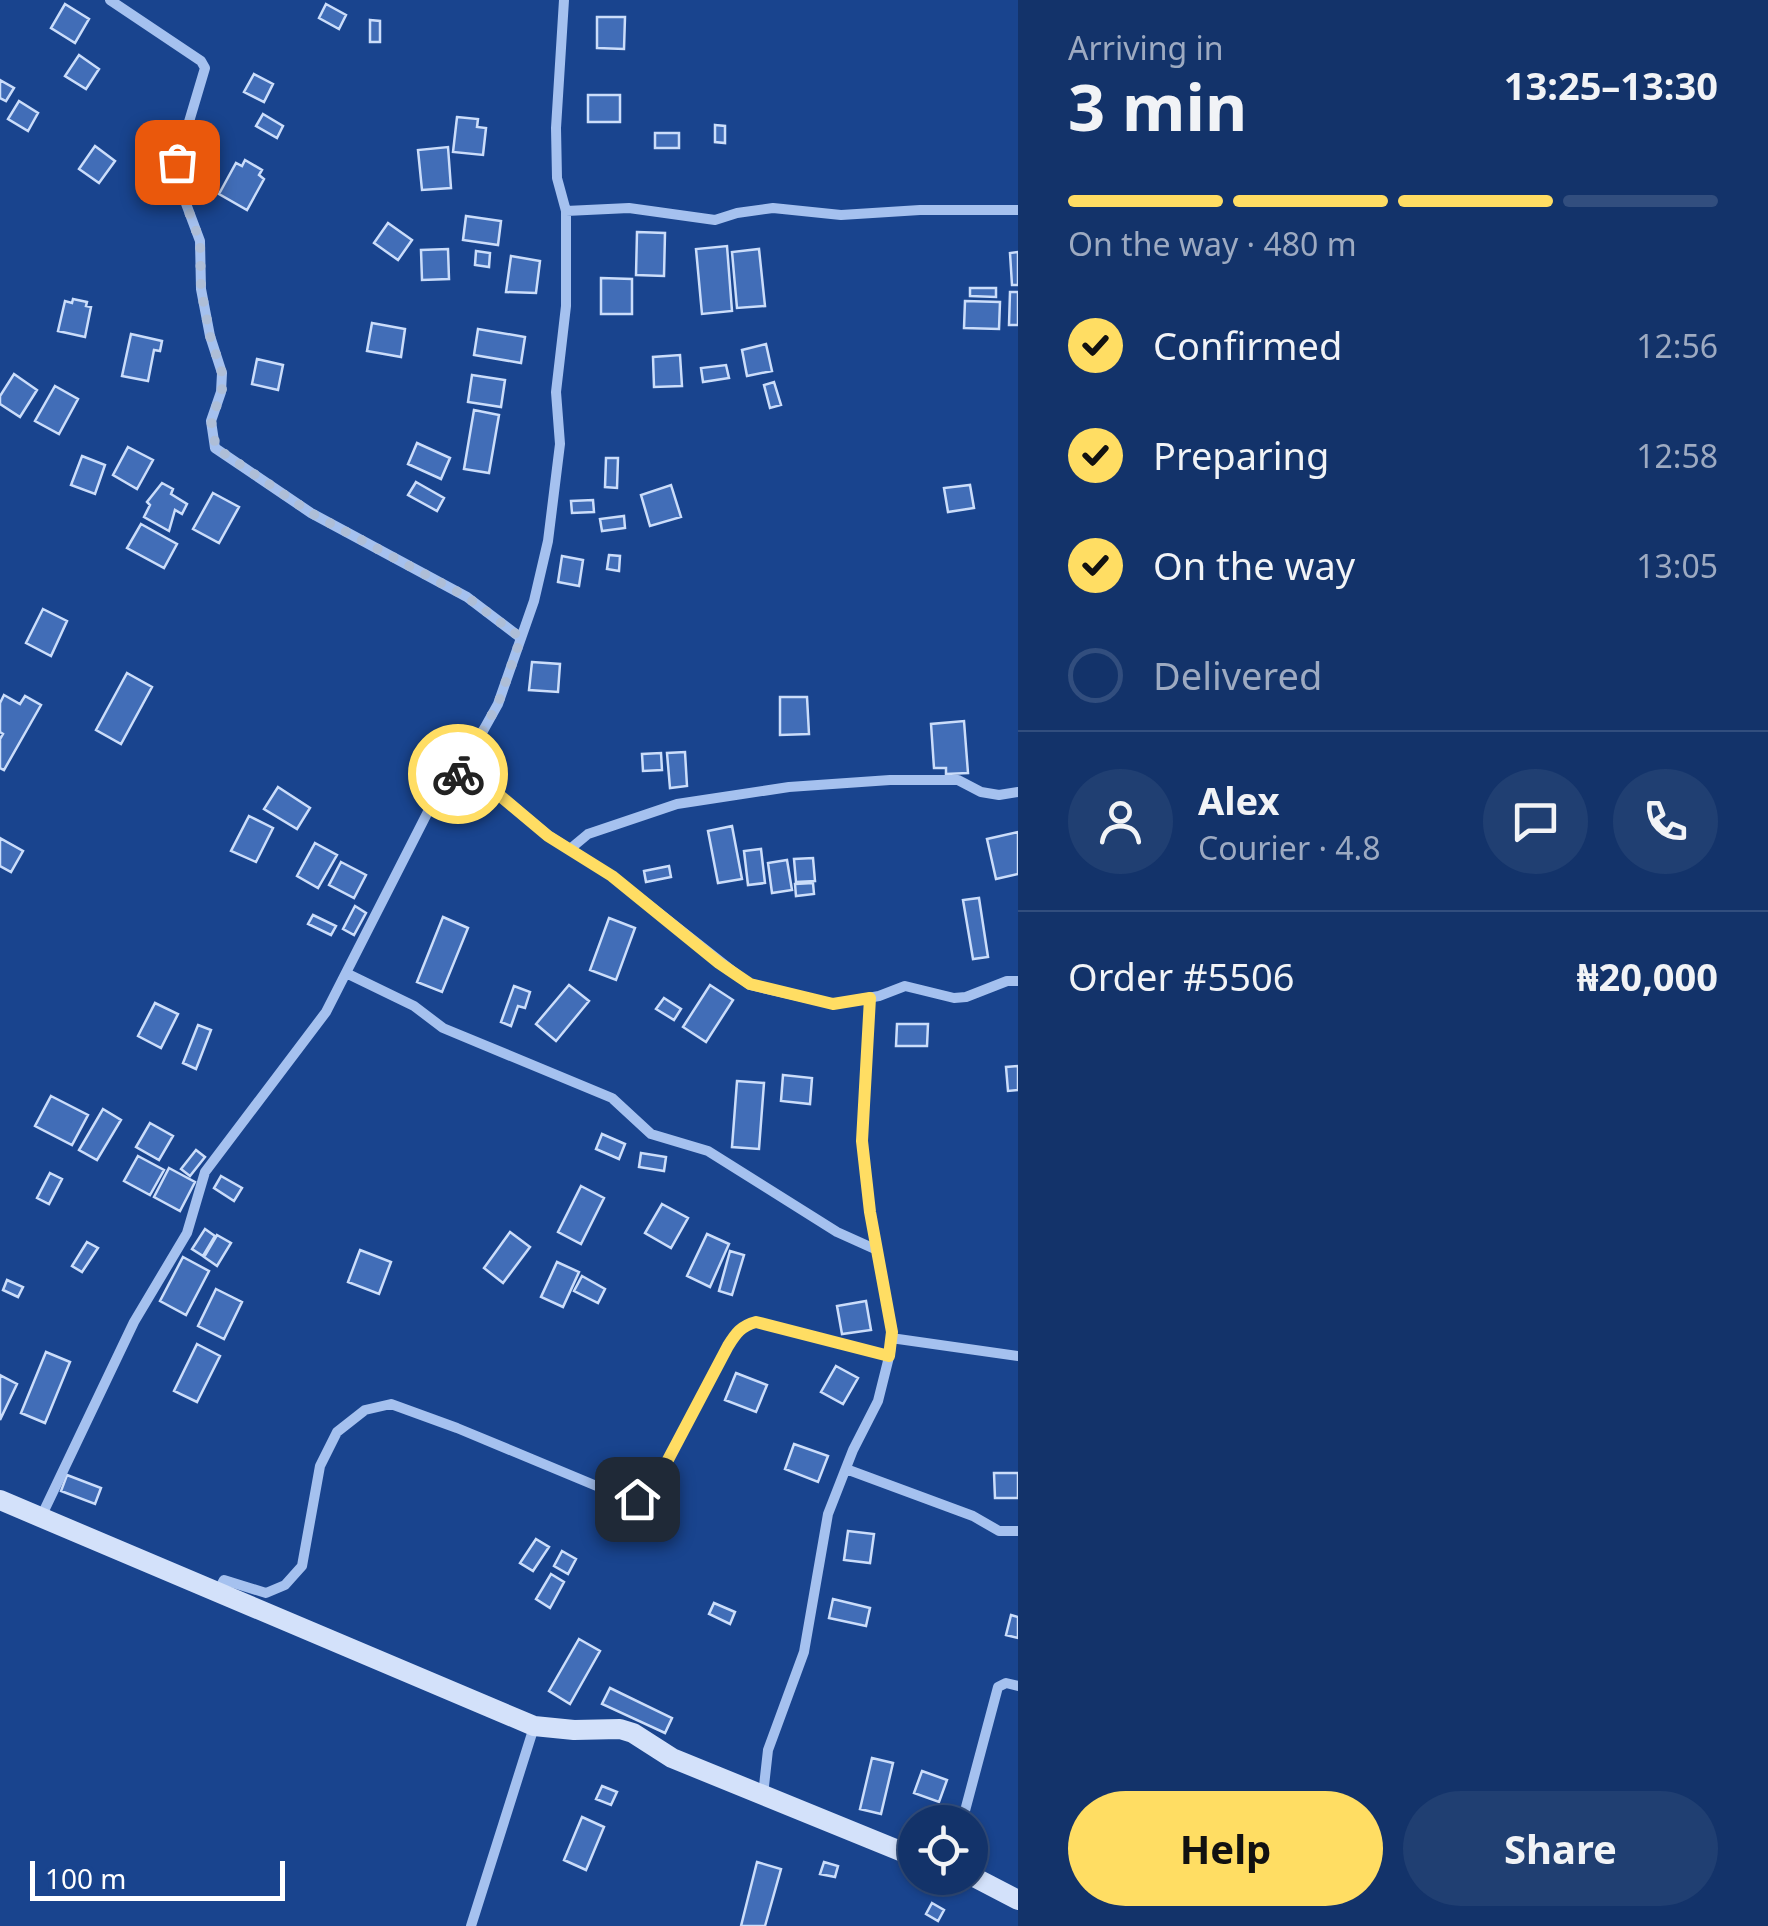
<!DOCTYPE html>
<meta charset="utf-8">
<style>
body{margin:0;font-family:"Noto Sans",sans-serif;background:#203f72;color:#f1f3f6;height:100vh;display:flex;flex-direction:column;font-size:38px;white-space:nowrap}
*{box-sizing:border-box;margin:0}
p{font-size:32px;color:#9daac1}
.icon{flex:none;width:55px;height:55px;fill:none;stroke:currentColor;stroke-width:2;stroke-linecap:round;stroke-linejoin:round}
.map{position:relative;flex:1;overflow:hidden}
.details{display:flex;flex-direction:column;background:#13336a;width:750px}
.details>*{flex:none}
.controls{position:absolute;left:898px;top:1805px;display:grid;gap:20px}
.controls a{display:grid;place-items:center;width:90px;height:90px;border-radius:50%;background:#13336a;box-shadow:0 2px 8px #0004,0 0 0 2px #324e7e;font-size:50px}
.scale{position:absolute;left:30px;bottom:25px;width:255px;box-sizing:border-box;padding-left:10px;border:5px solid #fff;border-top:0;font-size:28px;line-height:35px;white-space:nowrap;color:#fff;-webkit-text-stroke:8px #19448e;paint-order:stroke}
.pin{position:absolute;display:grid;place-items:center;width:85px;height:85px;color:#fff;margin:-42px;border-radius:20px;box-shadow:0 5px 15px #0006}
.courier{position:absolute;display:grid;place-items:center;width:100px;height:100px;margin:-50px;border:8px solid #ffdd63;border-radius:50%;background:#fff;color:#222;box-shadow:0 2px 12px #0007}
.headline em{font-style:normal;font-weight:700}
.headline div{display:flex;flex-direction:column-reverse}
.headline{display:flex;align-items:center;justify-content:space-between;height:170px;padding:0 50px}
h1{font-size:65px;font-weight:700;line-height:75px}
.bar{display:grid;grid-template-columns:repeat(4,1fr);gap:15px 10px;align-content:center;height:120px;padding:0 50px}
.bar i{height:12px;border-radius:8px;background:#324e7e}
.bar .selected{background:#ffdd63}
.bar p{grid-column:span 4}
.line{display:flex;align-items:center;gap:25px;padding:0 50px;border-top:2px solid #324e7e}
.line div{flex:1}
.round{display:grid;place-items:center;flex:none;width:105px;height:105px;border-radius:52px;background:#203f72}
ol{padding:0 50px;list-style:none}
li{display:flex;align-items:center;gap:30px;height:110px}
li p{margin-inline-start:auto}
li .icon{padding:10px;border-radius:50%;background:#ffdd63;color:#111;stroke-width:4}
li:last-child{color:#9daac1}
li i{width:55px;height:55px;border:5px solid #324e7e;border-radius:50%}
.primary-button{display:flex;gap:20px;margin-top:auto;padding:20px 50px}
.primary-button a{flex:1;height:115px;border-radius:60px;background:#ffdd63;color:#111;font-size:40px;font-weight:700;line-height:115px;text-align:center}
.primary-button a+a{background:#203f72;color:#f1f3f6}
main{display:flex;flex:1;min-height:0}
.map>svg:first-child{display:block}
.building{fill:#416db7;stroke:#cbddfa;stroke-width:2.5}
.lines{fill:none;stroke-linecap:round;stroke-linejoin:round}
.street{stroke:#a5c1ef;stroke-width:10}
.secondary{stroke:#d3e1fa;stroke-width:20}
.done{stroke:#aebed7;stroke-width:10;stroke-dasharray:0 18}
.route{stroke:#ffdd63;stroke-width:12}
</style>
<main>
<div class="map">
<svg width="1018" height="1926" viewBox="0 0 1018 1926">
<rect width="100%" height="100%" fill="#19448e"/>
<!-- building -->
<path class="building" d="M65 4 89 19 75 43 51 28Z
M326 4 346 15 339 29 319 18Z
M597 17H625L624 49 597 48Z
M370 20 380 21V42H370Z
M79 55 99 69 86 89 65 76Z
M254 74 273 84 264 102 244 92Z
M0 80 14 88 6 101 0 98Z
M588 95H620V122H588Z
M19 101 38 113 28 131 8 119Z
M263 114 283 126 277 138 256 126Z
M457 117 478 119 477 127 486 128 483 155 453 152Z
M715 125 725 126V143L715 142Z
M655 133H679V148H655Z
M95 146 115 161 99 183 79 169Z
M448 147 451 188 422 190 418 150Z
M245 160 262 170 259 175 264 179 247 210 219 194 236 163 242 166Z
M466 216 501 221 498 245 463 240Z
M388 223 412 240 398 260 374 243Z
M637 232 665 233 664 276 636 275Z
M727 246 732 311 702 314 696 249Z
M448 249 449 279 422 280 421 250Z
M759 249 765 306 737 308 732 252Z
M476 251 490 253 489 267 475 265Z
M1018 252V285H1012L1010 253Z
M511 256 540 261 536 293 506 292Z
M601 278 632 279V314H601Z
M970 288H996V297L970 296Z
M1010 292H1018V325H1009Z
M73 299 87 302 86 306 91 307 85 337 58 331 65 301 72 303Z
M965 301 1000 302 999 329 964 328Z
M372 323 405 329 401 357 367 351Z
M478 329 525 337 521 363 474 355Z
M131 334 162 341 160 351 154 350 148 381 122 376Z
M766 344 772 371 747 376 742 350Z
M680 355 682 386 654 387 653 357Z
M257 359 283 365 278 390 252 384Z
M726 365 729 378 703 382 701 368Z
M14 374 37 390 20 417 0 404V396Z
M472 375 505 380 501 407 468 402Z
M774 382 781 405 770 408 764 385Z
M55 386 78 399 59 434 35 421Z
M474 410 499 415 489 473 464 469Z
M417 443 450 458 441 479 408 464Z
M128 447 153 460 137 489 113 475Z
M82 456 105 465 95 494 71 485Z
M606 458H618L617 488 605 487Z
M416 482 444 498 437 511 408 495Z
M162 483 173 489 171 494 187 504 182 514 175 510 169 531 144 517 150 505 147 502Z
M671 485 681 517 650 526 641 495Z
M970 485 974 508 948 512 944 488Z
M213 493 239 507 219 543 193 529Z
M593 500 594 512 572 513 571 501Z
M624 516 625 528 602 531 600 519Z
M141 524 177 544 164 568 127 548Z
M609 555 620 556 619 571 607 569Z
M562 556 583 560 579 586 558 582Z
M43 609 67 621 51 656 26 643Z
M532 662 560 664 558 692 529 690Z
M127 673 152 687 121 744 96 730Z
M4 695 20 704 25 696 41 705 4 770 0 768V739L3 734 0 732V703Z
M780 697H807L809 734 780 735Z
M964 721 968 773 946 774V768H934L931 724Z
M685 752 687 786 670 788 667 753Z
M661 753 662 770 643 771 642 754Z
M278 787 310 808 297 829 264 809Z
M249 816 273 828 256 862 231 851Z
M732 826 742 879 718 883 708 831Z
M1018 832V874L996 879 987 839Z
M0 838 23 851 11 872 0 866Z
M315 843 337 855 318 888 297 876Z
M761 849 765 883 748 885 744 851Z
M813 858 815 881 796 882 794 859Z
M787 860 792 890 772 893 768 863Z
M341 862 366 875 354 898 329 885Z
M669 866 671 877 646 882 644 871Z
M813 883 814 894 796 896 795 884Z
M979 898 988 957 973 959 963 900Z
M355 906 366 913 354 935 343 929Z
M313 915 336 926 331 935 308 924Z
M443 917 468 928 442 992 417 982Z
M609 918 635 928 616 980 590 970Z
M569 985 589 1001 556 1041 536 1024Z
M710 985 733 1000 706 1042 683 1027Z
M514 986 530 992 525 1008 518 1006 511 1026 501 1022Z
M664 998 681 1009 674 1020 656 1009Z
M155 1003 178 1014 161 1048 138 1036Z
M897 1024H928L927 1046H896Z
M198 1025 211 1030 196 1069 183 1063Z
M1018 1066V1090L1008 1091 1006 1067Z
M783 1075 812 1078 810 1104 781 1101Z
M737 1081 764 1083 759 1149 732 1147Z
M51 1096 88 1115 72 1145 35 1126Z
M103 1109 121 1120 97 1160 79 1150Z
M150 1123 173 1136 159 1160 136 1147Z
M602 1134 625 1144 619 1159 596 1149Z
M196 1150 205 1157 190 1176 181 1169Z
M641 1153 666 1157 664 1171 639 1167Z
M138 1156 164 1170 150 1195 124 1181Z
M169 1168 195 1182 180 1211 154 1197Z
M50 1173 62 1179 49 1204 37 1198Z
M221 1176 242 1188 234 1201 214 1188Z
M581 1186 604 1198 581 1244 558 1232Z
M662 1204 688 1218 671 1248 645 1233Z
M205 1229 215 1236 203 1256 192 1249Z
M510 1232 530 1247 503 1283 484 1268Z
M707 1234 729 1244 710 1287 687 1276Z
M217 1235 231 1243 217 1266 204 1257Z
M87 1242 98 1248 82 1272 72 1266Z
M360 1250 391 1262 379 1294 348 1282Z
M730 1251 744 1255 732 1295 719 1291Z
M183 1257 209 1271 186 1315 160 1301Z
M557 1262 579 1272 563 1307 541 1297Z
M582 1276 605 1289 598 1303 574 1291Z
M7 1280 23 1287 18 1297 3 1290Z
M216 1289 242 1302 224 1339 198 1326Z
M866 1301 871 1330 842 1334 837 1306Z
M197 1344 220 1356 197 1402 174 1391Z
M46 1352 70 1362 45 1423 21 1413Z
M836 1366 858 1378 843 1404 821 1392Z
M736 1373 767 1385 756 1412 725 1400Z
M0 1375 17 1384 0 1420Z
M794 1444 828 1456 818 1482 785 1469Z
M994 1473H1018V1498H995Z
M67 1475 101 1488 95 1504 61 1491Z
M848 1531 874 1534 870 1563 844 1560Z
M536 1539 549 1547 533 1571 520 1563Z
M562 1551 576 1559 568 1574 554 1566Z
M551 1574 564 1582 550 1608 536 1599Z
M833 1599 870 1608 866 1626 829 1618Z
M714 1603 735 1612 730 1624 709 1614Z
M1011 1615 1018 1617V1638L1006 1635Z
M579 1639 600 1651 570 1704 549 1691Z
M610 1688 672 1718 665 1733 602 1704Z
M872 1758 893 1763 881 1814 860 1809Z
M922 1771 947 1780 939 1802 914 1793Z
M602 1786 617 1792 611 1805 596 1799Z
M582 1817 604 1827 586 1870 564 1860Z
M757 1862 781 1869 765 1926H741Z
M824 1862 838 1866 835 1877 820 1874Z
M932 1903 944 1910 938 1921 926 1914Z"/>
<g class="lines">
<!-- street -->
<path class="street" d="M110 0 201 61 205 68 177 162 179 185 200 241 201 289 210 336 222 373 221 392 211 421 215 448 311 513 467 597 521 638
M566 211 629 208 715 220 737 213 773 208 841 215 920 210H1018
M455 781 498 704 534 601 548 541 560 444 556 392 566 306V211L557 178 556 128 564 0
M570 849 588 834 677 804 789 787 890 780H958L981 792 999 795 1018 792
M346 973 414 1006 443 1028 612 1098 651 1134 708 1151 837 1232 877 1250
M891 1338 1018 1356
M846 1469 973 1516 999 1531H1018
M41 1517 134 1322 187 1233 205 1172 326 1012 440 788 467 778 485 783 549 836 612 876 750 985 833 1004 879 996 905 986 954 998 966 997 1007 981H1018
M218 1591 224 1580 266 1593 285 1585 302 1566 320 1466 337 1432 365 1410 391 1404 457 1428 623 1497 637 1499 651 1492 728 1346C736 1333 741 1327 756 1322L889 1356
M763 1795 768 1750 804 1652 828 1514 853 1450 878 1401 890 1353 892 1332 870 1212 862 1141 870 998
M962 1822 998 1687 1006 1683 1018 1686
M471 1926 534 1727"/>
<!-- secondary -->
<path class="secondary" d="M0 1500 534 1726 574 1730 620 1729 633 1733 672 1758 915 1857
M970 1875 1018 1900"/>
</g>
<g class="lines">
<!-- done -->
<path class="done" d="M177 162 179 186 200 241 201 289 210 336 222 373V392L211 420 216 448 311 513 467 597 521 638 498 704 458 774"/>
<!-- route -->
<path class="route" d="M458 774 454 780 467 778 486 784 548 836 612 876 719 963 750 984 833 1004 870 998 862 1141 870 1212 892 1332 889 1356 756 1322C741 1326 736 1333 728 1346L651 1492 637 1499"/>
</g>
</svg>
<div class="controls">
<a><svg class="icon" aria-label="locate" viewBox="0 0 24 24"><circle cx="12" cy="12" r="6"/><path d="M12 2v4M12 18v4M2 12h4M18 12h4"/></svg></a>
</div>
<div class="scale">100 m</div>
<div class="pin" style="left:177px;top:162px;background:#ea580c"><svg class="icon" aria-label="bag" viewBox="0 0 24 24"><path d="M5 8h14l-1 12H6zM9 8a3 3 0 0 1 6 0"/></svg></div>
<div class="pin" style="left:637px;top:1499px;background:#1f2937"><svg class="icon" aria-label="home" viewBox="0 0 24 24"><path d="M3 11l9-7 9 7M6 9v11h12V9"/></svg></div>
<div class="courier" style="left:458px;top:774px"><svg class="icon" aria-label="bike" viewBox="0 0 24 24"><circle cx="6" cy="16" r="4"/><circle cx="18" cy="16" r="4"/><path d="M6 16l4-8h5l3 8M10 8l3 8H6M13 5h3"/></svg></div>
</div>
<section class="details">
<div class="headline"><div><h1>3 min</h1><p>Arriving in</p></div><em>13:25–13:30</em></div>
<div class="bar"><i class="selected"></i><i class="selected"></i><i class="selected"></i><i></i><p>On the way · 480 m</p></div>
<ol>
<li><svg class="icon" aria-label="check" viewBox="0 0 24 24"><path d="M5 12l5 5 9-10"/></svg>Confirmed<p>12:56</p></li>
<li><svg class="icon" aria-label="check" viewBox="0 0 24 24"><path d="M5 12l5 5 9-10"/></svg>Preparing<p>12:58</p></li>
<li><svg class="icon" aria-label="check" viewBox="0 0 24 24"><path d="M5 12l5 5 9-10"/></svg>On the way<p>13:05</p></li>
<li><i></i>Delivered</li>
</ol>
<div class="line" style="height:180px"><a class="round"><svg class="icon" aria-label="person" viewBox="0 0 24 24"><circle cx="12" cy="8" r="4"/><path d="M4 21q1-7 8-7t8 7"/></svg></a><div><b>Alex</b><p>Courier · 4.8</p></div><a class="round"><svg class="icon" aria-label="chat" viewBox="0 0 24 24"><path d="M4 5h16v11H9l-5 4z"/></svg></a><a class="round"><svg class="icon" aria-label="phone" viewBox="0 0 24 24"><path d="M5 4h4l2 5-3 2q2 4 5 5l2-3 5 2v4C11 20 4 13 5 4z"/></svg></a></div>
<div class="line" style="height:130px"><div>Order #5506</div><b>₦20,000</b></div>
<div class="primary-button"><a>Help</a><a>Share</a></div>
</section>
</main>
